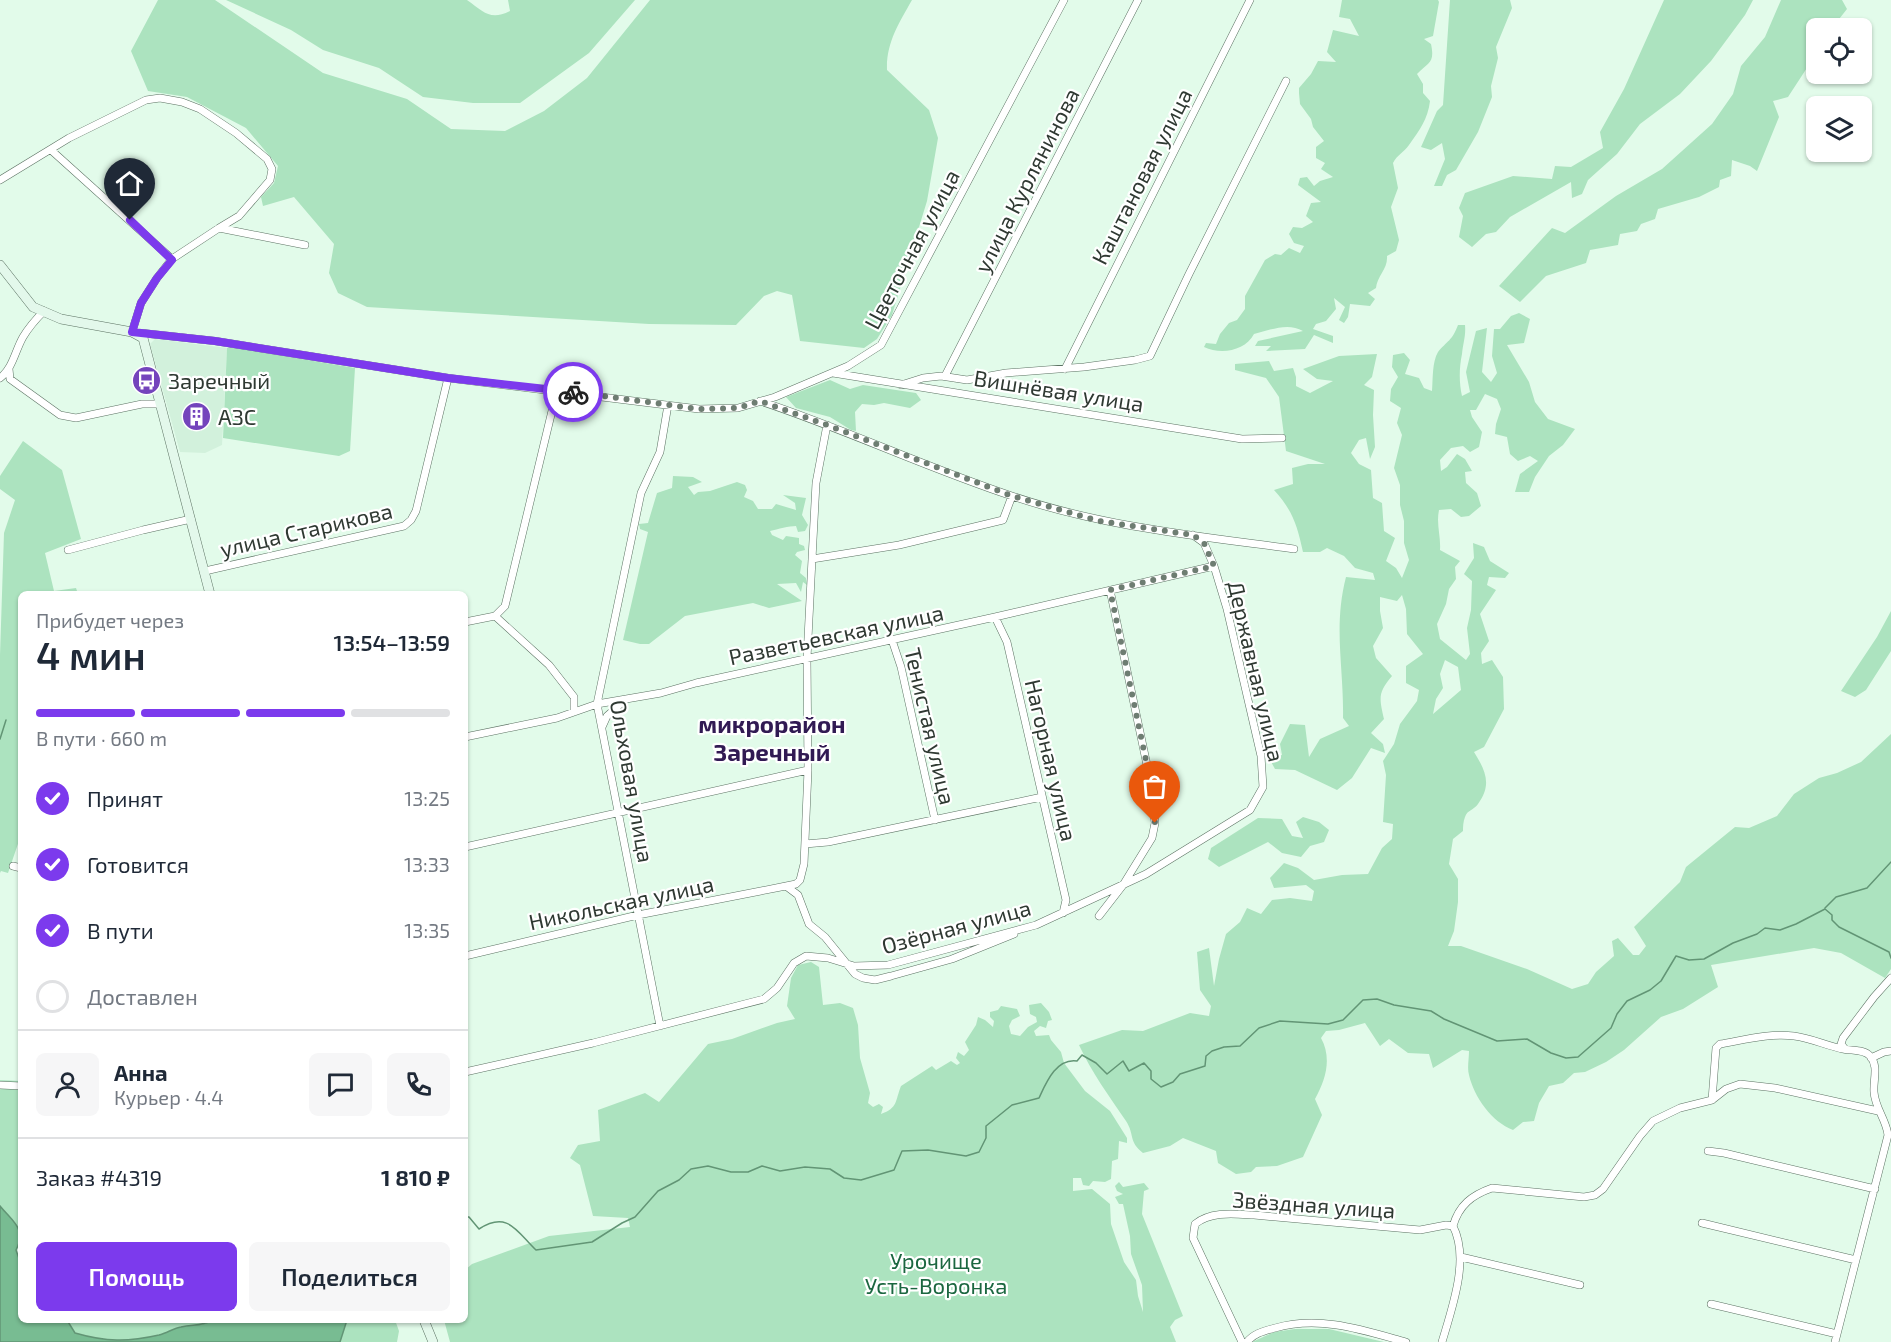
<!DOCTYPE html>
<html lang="ru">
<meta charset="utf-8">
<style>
body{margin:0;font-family:"Exo 2",sans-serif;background:#f6f6f7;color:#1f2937;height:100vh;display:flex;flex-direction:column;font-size:22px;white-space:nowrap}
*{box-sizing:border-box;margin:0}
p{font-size:20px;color:#747a83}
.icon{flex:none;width:33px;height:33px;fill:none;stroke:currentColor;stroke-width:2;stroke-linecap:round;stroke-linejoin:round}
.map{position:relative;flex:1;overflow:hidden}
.panel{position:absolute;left:18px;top:591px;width:450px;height:732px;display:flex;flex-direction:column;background:#fff;border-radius:9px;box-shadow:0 2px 4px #0004}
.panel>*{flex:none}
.buttons{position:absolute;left:1806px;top:18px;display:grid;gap:12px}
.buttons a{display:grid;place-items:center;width:66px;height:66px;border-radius:9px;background:#fff;box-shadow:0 2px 4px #0004;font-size:30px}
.pin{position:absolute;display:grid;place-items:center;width:51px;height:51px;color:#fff;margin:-62px -26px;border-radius:50% 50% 50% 0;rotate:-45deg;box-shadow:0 0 6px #0007}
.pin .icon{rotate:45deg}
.courier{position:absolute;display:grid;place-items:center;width:60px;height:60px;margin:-30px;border:4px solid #7c3aed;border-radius:50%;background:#fff;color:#222;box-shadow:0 2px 8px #0007}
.head em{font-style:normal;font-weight:600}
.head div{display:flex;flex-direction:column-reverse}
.head{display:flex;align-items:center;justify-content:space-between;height:102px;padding:0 18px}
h1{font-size:39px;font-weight:600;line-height:45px}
.bar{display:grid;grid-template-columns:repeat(4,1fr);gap:9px 6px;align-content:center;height:72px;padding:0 18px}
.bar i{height:8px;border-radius:4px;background:#e0e1e3}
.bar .selected{background:#7c3aed}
.bar p{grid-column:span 4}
.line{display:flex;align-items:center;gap:15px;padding:0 18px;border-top:2px solid #e0e1e3}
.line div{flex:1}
.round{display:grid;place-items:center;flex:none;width:63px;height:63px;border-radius:9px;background:#f6f6f7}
ol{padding:0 18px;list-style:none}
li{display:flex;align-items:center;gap:18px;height:66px}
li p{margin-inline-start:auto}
li .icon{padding:6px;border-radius:50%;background:#7c3aed;color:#fff;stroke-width:4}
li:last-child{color:#747a83}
li i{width:33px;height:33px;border:3px solid #e0e1e3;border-radius:50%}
.primary-button{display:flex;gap:12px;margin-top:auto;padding:12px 18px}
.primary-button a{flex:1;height:69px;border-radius:9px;background:#7c3aed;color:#fff;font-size:24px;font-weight:600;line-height:69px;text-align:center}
.primary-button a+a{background:#f6f6f7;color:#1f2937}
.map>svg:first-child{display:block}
.built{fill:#d2f1dc}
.green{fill:#ace3bf;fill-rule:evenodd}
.water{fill:#78bc92;stroke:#629575;stroke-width:1.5}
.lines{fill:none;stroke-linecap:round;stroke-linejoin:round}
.stream{stroke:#629575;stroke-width:1.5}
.street-casing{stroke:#5c7263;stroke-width:8}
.secondary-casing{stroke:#5c7263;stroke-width:10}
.street{stroke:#fff;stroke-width:7}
.secondary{stroke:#e3f8eb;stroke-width:9}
.done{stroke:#6e7d72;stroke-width:6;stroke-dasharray:0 10.8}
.route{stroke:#7c3aed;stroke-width:8}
.labels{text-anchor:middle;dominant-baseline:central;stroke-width:4.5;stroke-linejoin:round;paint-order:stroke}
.street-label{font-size:22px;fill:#2f3932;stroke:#fff}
.poi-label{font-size:22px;fill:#2f3932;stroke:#fff;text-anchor:start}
.park-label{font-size:22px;fill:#1b6740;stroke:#fff}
.neighbourhood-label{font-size:24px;font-weight:bold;fill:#311a53;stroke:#fff}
</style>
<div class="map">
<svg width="1891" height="1342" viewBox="0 0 1891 1342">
<rect width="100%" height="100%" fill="#e2fbea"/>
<!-- built -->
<path class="built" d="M155 339 227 348 222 445 205 453 180 452 150 344Z"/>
<!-- green -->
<path class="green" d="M158 0H215L323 73 407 99 451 129 505 131 544 111 587 78 650 0H912C899 23 886 43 887 70L929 110 938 138 927 201 892 315 877 339 864 348 800 341 792 295 777 291 764 296 736 325 649 324 367 307 338 293 329 273 334 244 294 197 263 206 261 197 274 183 278 166 246 128 187 97 148 91 131 51Z
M226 0H467C484 12 490 21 510 11L508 0H635L589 53 520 103H473L423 97 379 68 323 50 291 30Z
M1342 0H1438L1439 2 1433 36 1424 39 1431 44C1435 63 1429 62 1417 74L1423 84V93L1430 101C1428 119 1419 131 1409 145 1404 152 1397 155 1393 163L1398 188 1391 207 1399 240 1396 251 1387 256C1388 269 1377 276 1376 288L1368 293 1375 299 1370 306 1350 304 1348 317 1344 323 1339 320 1345 307 1334 298 1336 309 1326 321 1316 324 1313 329 1333 336V343L1314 335 1305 349 1266 351 1271 346H1255L1258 341 1303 331C1288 322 1270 330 1254 334 1245 351 1221 355 1204 347L1206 343 1216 344 1220 334 1229 323 1237 320 1245 309V296L1265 260 1275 254 1281 255 1289 248 1300 253 1304 246 1294 243 1289 234 1293 227 1302 228 1313 222 1306 216 1311 203 1321 202 1298 185 1300 178 1307 177 1314 186 1320 181 1333 177 1321 169 1325 163 1316 158V147L1324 141 1313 127 1311 119 1300 104 1299 93V88L1311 74 1318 61 1336 62 1327 52 1333 30 1359 36 1350 19 1339 17Z
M1450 0H1510L1512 8 1496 47 1498 58 1491 86 1492 97 1478 132 1456 170 1447 175 1442 186H1434L1445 159 1442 143 1431 150 1421 147 1437 111 1443 105Z
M1664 0H1753L1745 15 1711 61 1680 94 1640 124 1617 154 1588 180 1582 194 1572 198 1571 182 1510 217 1496 232 1486 234 1472 247 1459 237 1463 216 1459 208 1465 193 1513 176 1552 179 1555 166 1571 167 1603 148 1600 132 1624 89Z
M1781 0H1842L1847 9 1832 28H1816V31L1809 33 1816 40V54L1788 97 1773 101 1779 117 1757 171 1750 166 1732 160 1731 176 1720 180 1719 187 1699 197 1658 209 1655 219 1641 224 1637 231 1620 234 1618 245 1590 250 1586 263 1546 276 1520 302 1499 286 1552 228 1565 233 1616 196 1662 169 1712 124 1733 94 1741 66 1765 37Z
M1519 313 1530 319 1524 343 1507 345 1529 382 1535 402 1548 419 1575 429 1563 445 1549 456 1535 477 1529 492H1515L1520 474 1538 461 1530 456 1518 461 1510 454 1507 437 1495 434 1496 424 1501 409 1497 399 1485 394 1476 410H1470L1472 417 1482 432 1479 447 1470 452 1463 446 1451 448 1440 460 1441 471 1447 467 1457 454 1465 459 1472 471 1465 472 1466 483 1477 493 1481 506 1469 516 1461 517 1451 509 1439 510C1436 524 1441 536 1440 550L1460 561 1455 567 1456 579 1449 589 1446 604 1437 624 1440 639 1466 660 1470 654 1467 628 1471 610 1472 581 1464 574 1474 558 1473 543 1484 547 1490 561 1509 573 1505 578 1489 577 1487 585 1496 590 1480 614 1489 641 1481 653 1482 664 1492 660 1503 677 1504 709 1484 747 1474 752C1486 771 1492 785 1478 804 1474 810 1467 810 1465 817 1463 822 1463 827 1463 831L1453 839 1449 864 1458 879V902L1454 931 1448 946H1461L1527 969 1572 989 1588 984 1596 972 1614 956 1612 941 1618 938 1633 955H1639L1646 946 1634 927 1680 882 1686 867 1735 827 1749 828 1777 816 1794 794 1819 778 1837 773 1861 762 1891 734V969L1885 978 1841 953 1814 948 1711 965 1718 987 1683 1009 1661 1017 1624 1050 1606 1062 1585 1072 1574 1073 1563 1083 1549 1086 1539 1103 1534 1121 1523 1122 1513 1130C1492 1122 1474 1097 1469 1075 1467 1068 1469 1059 1469 1051L1462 1050 1433 1068 1429 1054 1408 1053 1389 1039 1380 1046 1365 1023 1339 1030 1326 1031 1321 1038C1332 1058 1326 1079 1315 1099L1322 1115 1303 1157 1277 1166 1256 1167 1251 1172 1236 1174 1218 1163 1216 1151 1183 1138 1170 1146 1143 1153C1128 1141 1135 1135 1126 1121 1109 1096 1092 1073 1079 1045L1122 1030 1143 1031 1190 1013 1209 1016 1211 1006 1200 990 1197 952 1209 948 1214 986 1219 959 1226 934 1240 922 1247 908 1261 914 1272 900 1290 898 1312 901 1314 891 1306 885 1274 888 1270 878 1284 863 1298 868 1314 880 1342 875 1368 874 1382 848 1392 839 1393 824 1383 822 1386 775 1383 761 1394 744 1400 724 1417 701 1419 690 1406 683V666L1423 654 1407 634 1406 609 1402 595 1397 601 1380 597V611L1383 628 1373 646 1376 658 1392 676C1378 693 1379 697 1384 719L1371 733 1383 744 1385 753 1371 748 1352 778 1337 790 1295 770 1275 769 1269 758 1282 755 1280 744 1290 724 1305 725 1309 757 1320 739 1349 726 1343 718C1344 668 1333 627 1346 577L1375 580 1373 573 1355 568 1344 556 1327 548 1320 552H1303C1297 525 1293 511 1274 490L1293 484 1292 468 1308 464H1325L1286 451 1279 397 1266 378 1235 370V364L1269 361 1274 371 1293 368 1296 377V386L1310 393 1333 381 1317 379 1303 369 1339 356 1377 354 1372 377 1364 385 1374 390 1373 415 1375 447 1370 459 1366 438 1359 440 1351 453 1359 464 1371 470 1373 498 1382 503 1384 531 1395 538 1386 561 1396 568 1402 578 1409 560 1404 543V521L1400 505V485L1394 468 1402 435 1397 423 1401 408 1390 401 1391 389 1398 377 1392 367 1393 355 1404 353 1410 360 1405 374 1419 378 1424 388 1432 391C1433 379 1432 362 1438 352 1447 341 1452 341 1458 325H1465C1466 336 1463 343 1462 354 1459 368 1459 383 1462 396L1470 392 1466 372 1476 331 1487 328 1482 372 1491 382 1497 373 1492 356 1494 329H1500L1511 316ZM1445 660 1458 667 1461 690 1433 714 1436 699 1443 688 1440 674Z
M231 347 355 368 350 451 339 456 326 454 223 438 227 348Z
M830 380 850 389 863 385 916 393 921 400 910 408 884 403 874 405 862 404 855 412 856 431 851 430 830 417 796 408 786 397Z
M23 441 62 470 81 539 45 553 54 591 76 588 78 594H21V835L8 873 1 871 0 873V655L4 533 15 500 0 489V476Z
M673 476 693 477 702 482 688 487 694 495 698 492 710 491 737 482 745 485 747 490 744 497 753 501 758 509H772L776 504 796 510 795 503 783 495 806 498 802 515 808 525 805 531 798 532 796 526C789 526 778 529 770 531L772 535 783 540 786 536 799 538V544L804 546 805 550 797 552 795 555 802 561 800 573 806 578 807 585 803 582 801 592 796 583 777 584 802 601 769 608 753 603 685 616 649 644H640L623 640 648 532 640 529 639 524 648 523 657 493 672 488Z
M1891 611V651L1866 690 1855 697 1841 691 1877 637Z
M1303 817 1319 822 1329 830 1324 842 1310 846 1301 857 1282 853 1268 842 1219 867 1208 859 1211 848 1258 818 1282 819 1292 836 1303 838 1296 822Z
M811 962 819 967 823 1005 840 1003 853 1008 858 1025 860 1058 870 1093 868 1103 873 1107 879 1104 883 1107 881 1114C898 1108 895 1101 901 1086L932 1066 936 1070 951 1061 957 1065 960 1063 956 1058 958 1052 964 1056 969 1050 965 1042 976 1025 978 1017 985 1020 993 1027 994 1021 990 1017V1012L998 1010 1001 1006 1017 1009 1020 1016 1012 1020 1009 1026 1011 1034 1020 1036 1028 1027 1037 1022 1036 1017 1030 1014 1029 1005 1041 1003 1049 1012 1052 1020 1048 1021 1046 1028 1040 1026 1034 1031 1036 1036 1049 1035 1051 1040 1061 1052 1064 1063 1085 1091 1110 1111 1127 1138V1143L1119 1141 1118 1159 1112 1161 1111 1179 1105 1182 1093 1181 1089 1186 1083 1185 1081 1178H1073V1191L1092 1189 1110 1204 1111 1224 1124 1262 1136 1280 1138 1296 1143 1312 1142 1285 1131 1254 1130 1236 1123 1204H1119L1115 1197 1123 1194 1117 1191 1115 1186 1119 1182 1123 1187 1144 1183 1149 1189 1144 1191 1142 1214 1183 1316 1175 1320 1170 1327 1176 1342H450L444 1320H465V1270L472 1264 549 1236 630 1227 628 1218 593 1216 580 1165 570 1158 578 1145 600 1141 598 1110 645 1093 659 1102 708 1044 732 1039 777 1023 795 1019 787 1006 791 978 798 965Z
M0 1080 21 1081V1232L0 1206Z
M67 1320H213C200 1327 194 1324 181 1327 174 1328 167 1333 159 1335 128 1342 106 1342 75 1333Z
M347 1320H395L399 1331 397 1342H340Z
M1295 1329H1329L1384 1342H1252L1274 1332Z"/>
<!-- water -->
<path class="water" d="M0 1206C13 1222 27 1229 16 1250L21 1264V1320H67L75 1333C106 1342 128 1342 159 1335 167 1333 174 1328 181 1327 194 1324 200 1327 213 1320H347L340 1342H0Z"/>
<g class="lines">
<!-- stream -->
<path class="stream" d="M0 739 6 720
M1825 908 1836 897 1867 888 1891 862
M465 1217H469L479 1229C508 1210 517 1232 536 1250L592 1242 622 1223 635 1217 658 1191 679 1180 691 1169 708 1166 731 1172H748L762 1166 780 1171 805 1167 830 1169 844 1178 861 1180 894 1170 902 1151 928 1150 966 1156 979 1152 986 1138V1126L1012 1105 1039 1098C1046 1083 1056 1058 1077 1061L1082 1055 1096 1063 1107 1074 1123 1061 1129 1071 1144 1063 1151 1071V1079L1161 1087 1173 1082 1180 1074 1205 1066 1206 1056 1212 1051 1224 1047 1240 1046 1259 1028 1280 1021 1328 1024 1343 1020 1363 1000 1377 999 1394 1005 1431 1011 1444 1019 1497 1041 1527 1039 1551 1053 1566 1058 1578 1057 1611 1028 1617 1014 1627 1001 1650 990 1661 981 1676 956 1689 960 1704 959 1733 943 1757 934 1765 928 1780 930 1796 924 1825 909 1832 915V920L1839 927 1889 952 1891 958"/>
<defs>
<path id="street" d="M51 150 172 259
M0 180 69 138 146 100 160 98 182 102 200 109 236 133 267 159 272 169 270 180 239 216 219 228
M305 245 219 228 172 259 157 278 141 303 132 332 215 341 448 378 699 409 738 408 775 397 848 366 881 345 1064 0
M9 369 10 379 60 415 76 418 142 404H161
M1065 369 1250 0
M833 373 1242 439 1282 438
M945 376 1138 0
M0 378C13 368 15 351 23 337 29 327 36 319 44 311
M901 385 923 378 941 376 967 380 1006 373 1084 367 1135 360 1150 356 1189 274 1286 81
M760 401C845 429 927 468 1012 496 1104 527 1198 536 1294 549
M827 425 816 483 812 559 807 658 808 770 804 864 800 880 796 884 786 886 798 895 809 924 825 937 855 974 863 978 875 980 891 976 952 959 1014 934
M68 550 143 530 191 519
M812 559 899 545 1003 520 1012 496
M205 571 404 526 411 520 416 511 448 378
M495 616 549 665 574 697V712
M995 617 1007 642 1066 900 1063 913
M465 622 495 616 505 606 557 390
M892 640 901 667 935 820
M602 727 607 716 625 700
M465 737 557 718 597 704 661 693 696 683 995 617 1214 566
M805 844 828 842 1042 797
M465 847 808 770
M13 866 21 868
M1099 916 1123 885 1152 838 1155 823 1151 784 1110 590
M465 956 638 915 786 886
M660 1026 597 704 641 493 660 452 668 405
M1845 1049 1841 1044 1843 1038 1874 997 1891 978
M1871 1058 1884 1052 1891 1051
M465 1072 593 1043 764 999 777 988 794 963 806 956 828 958 854 966 888 965 1036 925 1146 874 1250 810 1263 787 1261 756 1227 609 1214 566 1204 543 1193 535
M0 1085 21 1086
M1712 1100 1716 1048 1720 1044C1744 1040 1769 1033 1794 1036 1811 1038 1827 1046 1843 1049 1852 1051 1864 1049 1870 1056 1879 1066 1873 1080 1874 1092 1875 1108 1886 1119 1888 1135L1835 1342
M1708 1151 1724 1153 1875 1189
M1702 1223 1856 1260
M1461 1257 1580 1285
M1711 1304 1837 1334
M1242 1342 1193 1238 1195 1224C1211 1211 1234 1214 1254 1215L1420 1230 1446 1225 1453 1226
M1247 1342C1254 1333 1264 1331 1275 1328 1320 1315 1363 1330 1406 1342
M1442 1342C1452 1308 1470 1259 1453 1226 1459 1205 1472 1195 1492 1188L1584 1197 1595 1195 1603 1189 1640 1136 1653 1121 1680 1108 1712 1100 1726 1089 1740 1084 1775 1088 1878 1111"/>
<path id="secondary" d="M0 265 33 307 61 319 132 332 143 338 210 594
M424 1320 433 1342"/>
</defs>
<!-- street casing -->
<use href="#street" class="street-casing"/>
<!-- secondary casing -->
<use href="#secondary" class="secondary-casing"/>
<!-- street -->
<use href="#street" class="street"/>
<!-- secondary -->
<use href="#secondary" class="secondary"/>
</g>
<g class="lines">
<!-- done -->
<path class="done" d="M573 392 699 409 738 408 760 401 827 425 1012 496 1099 521 1193 535 1204 543 1214 566 1110 590 1151 784 1155 823"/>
<!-- route -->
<path class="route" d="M130 220 172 260 157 278 141 303 132 332 215 341 448 378 573 392"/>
</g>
<!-- icons -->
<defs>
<symbol id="bus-disc" viewBox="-11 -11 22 22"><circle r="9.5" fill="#7444bc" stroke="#fff"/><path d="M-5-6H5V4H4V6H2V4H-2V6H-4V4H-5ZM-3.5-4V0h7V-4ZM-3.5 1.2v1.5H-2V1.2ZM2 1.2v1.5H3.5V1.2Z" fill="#fff"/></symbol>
<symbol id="building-disc" viewBox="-11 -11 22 22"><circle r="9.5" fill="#7444bc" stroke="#fff"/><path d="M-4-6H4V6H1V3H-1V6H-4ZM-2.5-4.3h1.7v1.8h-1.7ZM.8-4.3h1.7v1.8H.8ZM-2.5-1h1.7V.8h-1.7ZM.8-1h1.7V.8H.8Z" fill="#fff"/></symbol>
</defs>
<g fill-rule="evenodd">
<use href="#bus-disc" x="130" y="364" width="33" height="33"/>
<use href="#building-disc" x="180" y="400" width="33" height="33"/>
</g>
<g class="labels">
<!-- street labels -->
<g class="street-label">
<text transform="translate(1141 176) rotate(-63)">Каштановая улица</text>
<text transform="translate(1026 180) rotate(-63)">улица Курлянинова</text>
<text transform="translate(911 249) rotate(-62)">Цветочная улица</text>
<text transform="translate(1059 390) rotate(9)">Вишнёвая улица</text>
<text transform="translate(306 529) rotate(-13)">улица Старикова</text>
<text transform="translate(836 634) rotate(-12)">Разветьевская улица</text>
<text transform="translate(1257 671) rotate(77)">Державная улица</text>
<text transform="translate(931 726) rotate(77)">Тенистая улица</text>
<text transform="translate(1052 760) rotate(77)">Нагорная улица</text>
<text transform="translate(633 781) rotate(80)">Ольховая улица</text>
<text transform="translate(621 902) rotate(-12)">Никольская улица</text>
<text transform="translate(956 926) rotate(-15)">Озёрная улица</text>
<text transform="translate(1314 1204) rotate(4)">Звёздная улица</text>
</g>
<!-- poi labels -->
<g class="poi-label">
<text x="168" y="380">Заречный</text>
<text x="218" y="416">АЗС</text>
</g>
<!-- park labels -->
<g class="park-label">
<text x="936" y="1260">Урочище<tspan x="936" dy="25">Усть-Воронка</tspan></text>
</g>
<!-- neighbourhood labels -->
<g class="neighbourhood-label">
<text x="772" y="723">микрорайон<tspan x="772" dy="28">Заречный</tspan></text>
</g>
</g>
</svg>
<div class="buttons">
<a><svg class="icon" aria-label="locate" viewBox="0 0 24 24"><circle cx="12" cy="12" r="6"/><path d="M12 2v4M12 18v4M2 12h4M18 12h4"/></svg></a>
<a><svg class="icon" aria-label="layers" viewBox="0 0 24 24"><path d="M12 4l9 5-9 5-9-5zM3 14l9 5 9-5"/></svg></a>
</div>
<div class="pin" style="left:1155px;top:823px;background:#ea580c"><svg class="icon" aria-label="bag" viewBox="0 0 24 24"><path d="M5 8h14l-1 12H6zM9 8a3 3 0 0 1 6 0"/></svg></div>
<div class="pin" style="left:130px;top:220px;background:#1f2937"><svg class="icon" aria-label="home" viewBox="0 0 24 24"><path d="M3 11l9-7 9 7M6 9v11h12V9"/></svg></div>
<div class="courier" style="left:573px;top:392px"><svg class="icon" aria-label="bike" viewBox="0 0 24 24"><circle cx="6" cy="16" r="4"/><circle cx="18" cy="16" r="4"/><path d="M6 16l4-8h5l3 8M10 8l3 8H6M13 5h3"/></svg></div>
<section class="panel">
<div class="head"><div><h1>4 мин</h1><p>Прибудет через</p></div><em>13:54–13:59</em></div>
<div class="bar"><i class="selected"></i><i class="selected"></i><i class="selected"></i><i></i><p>В пути · 660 m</p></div>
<ol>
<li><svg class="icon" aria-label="check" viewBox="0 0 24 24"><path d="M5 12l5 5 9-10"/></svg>Принят<p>13:25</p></li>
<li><svg class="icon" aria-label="check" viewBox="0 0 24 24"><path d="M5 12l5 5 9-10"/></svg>Готовится<p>13:33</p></li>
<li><svg class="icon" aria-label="check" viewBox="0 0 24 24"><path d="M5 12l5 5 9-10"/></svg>В пути<p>13:35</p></li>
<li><i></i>Доставлен</li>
</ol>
<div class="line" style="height:108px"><a class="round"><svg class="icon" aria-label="person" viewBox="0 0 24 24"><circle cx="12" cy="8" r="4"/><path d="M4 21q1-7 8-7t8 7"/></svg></a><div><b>Анна</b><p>Курьер · 4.4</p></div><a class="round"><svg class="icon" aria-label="chat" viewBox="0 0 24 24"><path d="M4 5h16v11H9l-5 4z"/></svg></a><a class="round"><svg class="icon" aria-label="phone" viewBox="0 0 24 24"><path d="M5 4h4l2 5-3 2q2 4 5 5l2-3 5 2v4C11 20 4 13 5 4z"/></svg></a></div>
<div class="line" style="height:78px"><div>Заказ #4319</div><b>1 810 ₽</b></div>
<div class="primary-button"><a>Помощь</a><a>Поделиться</a></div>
</section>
</div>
